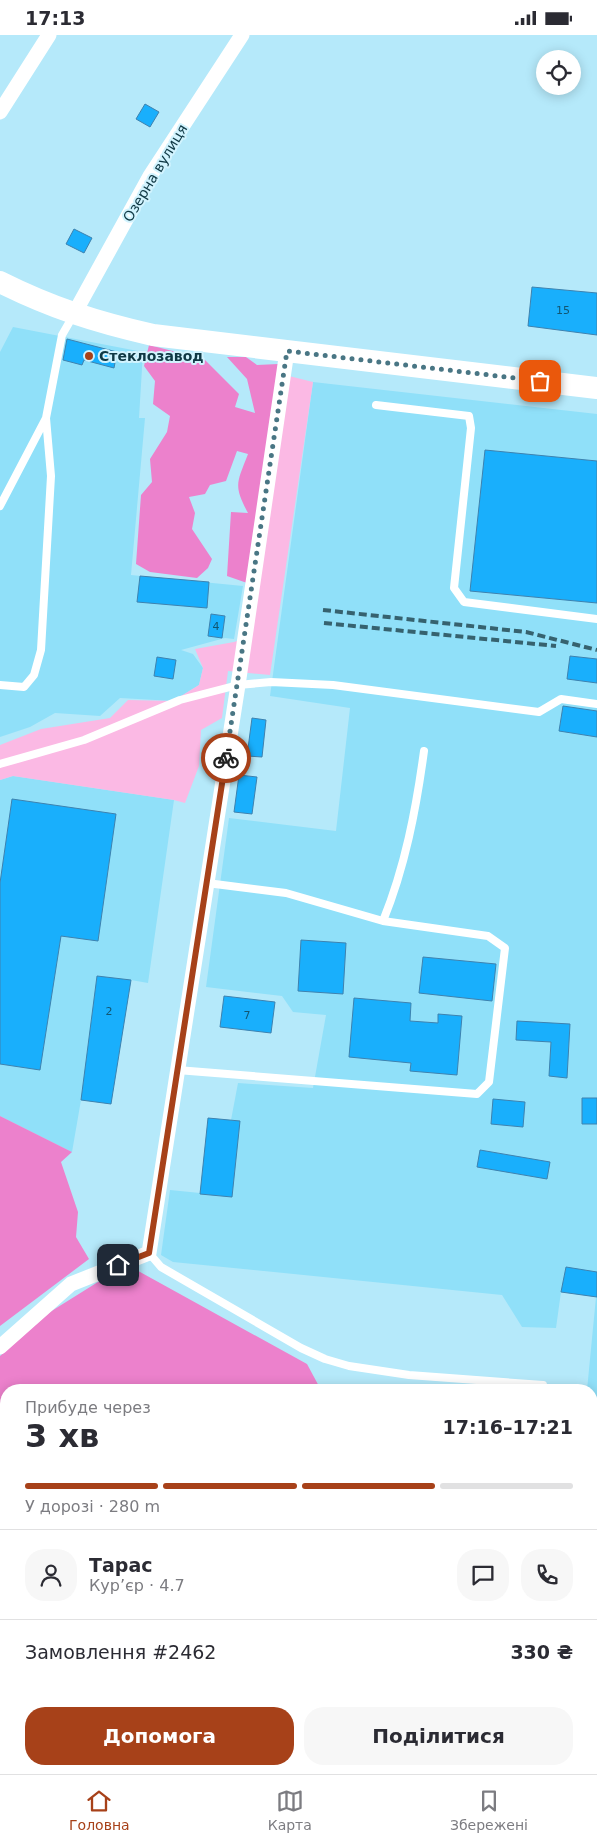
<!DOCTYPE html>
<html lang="uk">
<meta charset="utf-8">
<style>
body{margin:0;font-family:"DejaVu Sans",sans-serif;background:#f7f7f7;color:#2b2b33;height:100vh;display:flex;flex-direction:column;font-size:19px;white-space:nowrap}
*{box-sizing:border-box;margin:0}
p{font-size:16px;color:#7c7c81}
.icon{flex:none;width:28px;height:28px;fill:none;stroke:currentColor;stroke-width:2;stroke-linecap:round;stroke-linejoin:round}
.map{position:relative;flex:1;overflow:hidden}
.details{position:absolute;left:0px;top:1349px;width:598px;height:391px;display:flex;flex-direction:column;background:#fff;border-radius:20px 20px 0 0;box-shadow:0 2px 12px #0003}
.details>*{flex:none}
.fabs{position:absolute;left:536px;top:15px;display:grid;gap:10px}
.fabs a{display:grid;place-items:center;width:45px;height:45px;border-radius:50%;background:#fff;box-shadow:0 2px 12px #0003;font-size:25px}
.pin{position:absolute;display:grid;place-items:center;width:42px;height:42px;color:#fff;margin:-21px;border-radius:10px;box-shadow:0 2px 8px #0006}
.courier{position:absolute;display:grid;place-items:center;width:50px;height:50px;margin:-25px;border:4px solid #a74119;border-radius:50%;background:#fff;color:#222;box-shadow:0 1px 6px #0007}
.head em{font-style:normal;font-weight:600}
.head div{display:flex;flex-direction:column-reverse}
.head{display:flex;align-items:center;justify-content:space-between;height:85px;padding:0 25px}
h1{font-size:32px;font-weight:600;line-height:38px}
.bar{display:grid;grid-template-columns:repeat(4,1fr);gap:8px 5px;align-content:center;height:60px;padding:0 25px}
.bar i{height:6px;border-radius:4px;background:#e1e1e2}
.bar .selected{background:#a74119}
.bar p{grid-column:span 4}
.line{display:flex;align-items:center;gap:12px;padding:0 25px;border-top:1px solid #e1e1e2}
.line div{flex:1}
.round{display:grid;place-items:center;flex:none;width:52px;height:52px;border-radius:20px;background:#f7f7f7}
.primary-button{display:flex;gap:10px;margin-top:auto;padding:10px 25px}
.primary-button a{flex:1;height:58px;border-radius:20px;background:#a74119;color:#fff;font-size:20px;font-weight:600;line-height:58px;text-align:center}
.primary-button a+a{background:#f7f7f7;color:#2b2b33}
.status{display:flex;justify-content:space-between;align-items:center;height:35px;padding:0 25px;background:#fff;direction:ltr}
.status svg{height:14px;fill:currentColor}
.dock{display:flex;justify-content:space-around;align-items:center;height:70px;border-top:1px solid #e1e1e2;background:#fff;font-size:14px;color:#7c7c81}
.dock a{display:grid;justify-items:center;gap:2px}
.dock .selected{color:#a74119}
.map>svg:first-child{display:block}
.built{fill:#90e0f9}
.green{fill:#fbb9e4}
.forest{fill:#ec81cc}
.building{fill:#19affc;stroke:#3e82af}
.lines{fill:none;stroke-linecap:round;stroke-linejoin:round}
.path{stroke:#81b2c1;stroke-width:2.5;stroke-dasharray:1 4;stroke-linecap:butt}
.lane{stroke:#fff;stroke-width:8}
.street{stroke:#fff;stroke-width:15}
.primary{stroke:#fff;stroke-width:22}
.rail{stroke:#36626f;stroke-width:4;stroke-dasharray:8 4;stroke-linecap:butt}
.done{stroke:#497684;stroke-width:5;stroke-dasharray:0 9}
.route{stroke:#a74119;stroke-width:6}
.poi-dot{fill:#a74119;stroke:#d1f3fe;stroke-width:2}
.labels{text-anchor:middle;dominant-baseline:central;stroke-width:4;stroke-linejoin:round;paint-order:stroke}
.number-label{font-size:11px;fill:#125672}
.street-label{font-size:14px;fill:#0f3844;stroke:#d1f3fe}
.poi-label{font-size:14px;font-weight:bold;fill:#0f3844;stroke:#d1f3fe;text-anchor:start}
</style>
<div class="status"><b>17:13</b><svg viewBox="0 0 49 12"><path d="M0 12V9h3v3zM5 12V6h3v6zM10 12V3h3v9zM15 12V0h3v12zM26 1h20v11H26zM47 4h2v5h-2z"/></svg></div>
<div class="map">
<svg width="597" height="1739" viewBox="0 0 597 1739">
<rect width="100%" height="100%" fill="#b5e9fa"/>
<!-- built -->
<path class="built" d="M13 292 143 317 139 383H145L131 540 243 551 234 604 225 603 181 615 193 619 203 633 199 650 173 666 120 663 100 681 55 678 30 692 0 702V317Z
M313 347 597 379V1385L591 1384V1355H587L596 1262 561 1257 556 1293 522 1292 502 1260 173 1227 161 1220 170 1155 200 1158 208 1083 231 1085 238 1048 313 1053 326 980 293 977 282 961 206 952 229 783 336 796 350 673 270 661Z
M13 741 174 765 148 948 131 945 111 1069 81 1065 72 1117 0 1081V745Z"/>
<!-- green -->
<path class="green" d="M289 341 313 347 270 640 228 636 222 683 201 695 199 731 185 768 174 765 13 741 0 745V710L41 694 110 683 128 665 173 666 199 650 203 633 195 614 234 607 252 601Z"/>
<!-- forest -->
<path class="forest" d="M149 310 204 324 239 359 235 372 255 378 247 344 227 322H246L257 330 278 329 250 549 227 541 231 477 248 478C233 450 237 448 248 419L237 416 226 446 210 450 205 459 189 462 195 478 192 494 212 524 208 533 197 543 150 537 136 529 141 460 152 447 150 424 167 397 170 381 153 369 155 346 144 331Z
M0 1081 72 1117 61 1127 78 1177 76 1202 89 1224 0 1291Z
M131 1232 307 1329 321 1355H6V1719L0 1716V1321L50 1277 98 1247Z
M591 1587 597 1595V1739H46L35 1734H591Z"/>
<!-- building -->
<path class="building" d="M145 69 159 77 150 92 136 84Z
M74 194 92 203 84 218 66 209Z
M532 252 597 258V300L528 291Z
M67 304 117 317 114 333 84 325 82 330 63 325Z
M485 415 597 426V568L470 556Z
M140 541 209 547 207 573 137 567Z
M211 579 225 581 222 603 208 601Z
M570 621 597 624V648L567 644Z
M157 622 176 625 173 644 154 641Z
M563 671 597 676V702L559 696Z
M252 683 266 685 262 722 247 721Z
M239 740 257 742 252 779 234 777Z
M12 764 116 779 98 906 61 901 40 1035 0 1029V848Z
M301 905 346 908 343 959 298 956Z
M423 922 496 929 492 966 419 958Z
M97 941 131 945 111 1069 81 1065Z
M224 961 275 967 271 998 220 992Z
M354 963 411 968 410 986 438 988V979L462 981 457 1040 410 1036 411 1028 349 1022Z
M517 986 570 989 567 1043 549 1041 551 1007 516 1005Z
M582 1063H597V1089H582Z
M493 1064 525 1067 523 1092 491 1089Z
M208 1083 240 1086 232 1162 200 1159Z
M480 1115 550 1127 547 1144 477 1132Z
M566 1232 597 1237V1262L561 1257Z"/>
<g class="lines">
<!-- path -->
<path class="path" d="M0 1731 13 1739"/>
<!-- lane -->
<path class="lane" d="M376 370 469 381 471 393 454 553 464 567 597 584
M0 471 46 383
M0 650 24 652 34 640 41 615 51 441 46 383 62 300 73 281
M0 729 84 705 180 665 238 650 271 647 333 650 539 677 561 664 597 669
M383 886C405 832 416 775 424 716
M177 1035 477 1059 489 1047 505 913 488 901 383 886 286 858 207 848
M149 1218 161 1232 301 1313 325 1324 349 1331 409 1340 543 1350"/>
<!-- street -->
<path class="street" d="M0 77 49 0
M74 279 150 141 242 0
M0 1312 71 1249 149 1218 238 650 287 316"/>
<!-- primary -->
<path class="primary" d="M0 247C52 273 96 287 153 300L597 353"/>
<!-- rail -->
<path class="rail" d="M323 575 526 597 597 615
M324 588 556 611"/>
</g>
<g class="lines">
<!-- done -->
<path class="done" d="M226 723 287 316 540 346"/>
<!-- route -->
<path class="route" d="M118 1230 149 1218 226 723"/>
</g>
<!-- markers -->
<circle class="poi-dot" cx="89" cy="321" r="5"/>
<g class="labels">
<!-- number labels -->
<g class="number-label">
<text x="563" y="275">15</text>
<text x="216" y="591">4</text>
<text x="109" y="976">2</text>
<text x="247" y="980">7</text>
</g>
<!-- street labels -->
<g class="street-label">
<text transform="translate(155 138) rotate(-59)">Озерна вулиця</text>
</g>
<!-- poi labels -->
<g class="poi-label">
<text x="99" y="321">Стеклозавод</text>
</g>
</g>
</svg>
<div class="fabs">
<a><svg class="icon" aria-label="locate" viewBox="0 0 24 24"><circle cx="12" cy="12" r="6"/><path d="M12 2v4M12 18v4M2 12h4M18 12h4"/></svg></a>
</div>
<div class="pin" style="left:540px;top:346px;background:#ea580c"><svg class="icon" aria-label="bag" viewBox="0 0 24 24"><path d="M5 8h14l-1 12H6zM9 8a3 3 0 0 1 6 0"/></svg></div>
<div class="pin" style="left:118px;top:1230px;background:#1f2937"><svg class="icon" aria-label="home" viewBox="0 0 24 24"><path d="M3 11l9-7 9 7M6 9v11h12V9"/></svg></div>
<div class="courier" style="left:226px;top:723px"><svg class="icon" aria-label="bike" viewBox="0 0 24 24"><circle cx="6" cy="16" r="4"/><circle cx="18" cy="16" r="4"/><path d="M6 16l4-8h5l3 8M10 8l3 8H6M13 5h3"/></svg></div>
<section class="details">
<div class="head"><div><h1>3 хв</h1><p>Прибуде через</p></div><em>17:16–17:21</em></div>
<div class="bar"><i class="selected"></i><i class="selected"></i><i class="selected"></i><i></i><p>У дорозі · 280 m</p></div>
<div class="line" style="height:90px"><a class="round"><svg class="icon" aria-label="person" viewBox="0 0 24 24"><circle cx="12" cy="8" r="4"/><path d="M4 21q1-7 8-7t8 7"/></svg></a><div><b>Тарас</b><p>Кур’єр · 4.7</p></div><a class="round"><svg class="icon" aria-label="chat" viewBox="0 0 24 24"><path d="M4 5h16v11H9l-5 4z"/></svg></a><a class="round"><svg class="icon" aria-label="phone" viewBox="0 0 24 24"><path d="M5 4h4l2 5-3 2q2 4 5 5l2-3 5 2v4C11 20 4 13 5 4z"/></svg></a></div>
<div class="line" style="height:65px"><div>Замовлення #2462</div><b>330 ₴</b></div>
<div class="primary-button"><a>Допомога</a><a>Поділитися</a></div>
</section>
</div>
<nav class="dock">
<a class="selected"><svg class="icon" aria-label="home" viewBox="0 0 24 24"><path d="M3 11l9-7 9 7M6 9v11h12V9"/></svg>Головна</a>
<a><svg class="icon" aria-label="map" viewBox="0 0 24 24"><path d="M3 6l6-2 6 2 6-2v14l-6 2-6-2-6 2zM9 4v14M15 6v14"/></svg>Карта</a>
<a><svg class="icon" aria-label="saved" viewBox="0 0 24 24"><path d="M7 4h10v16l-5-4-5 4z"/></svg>Збережені</a>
</nav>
